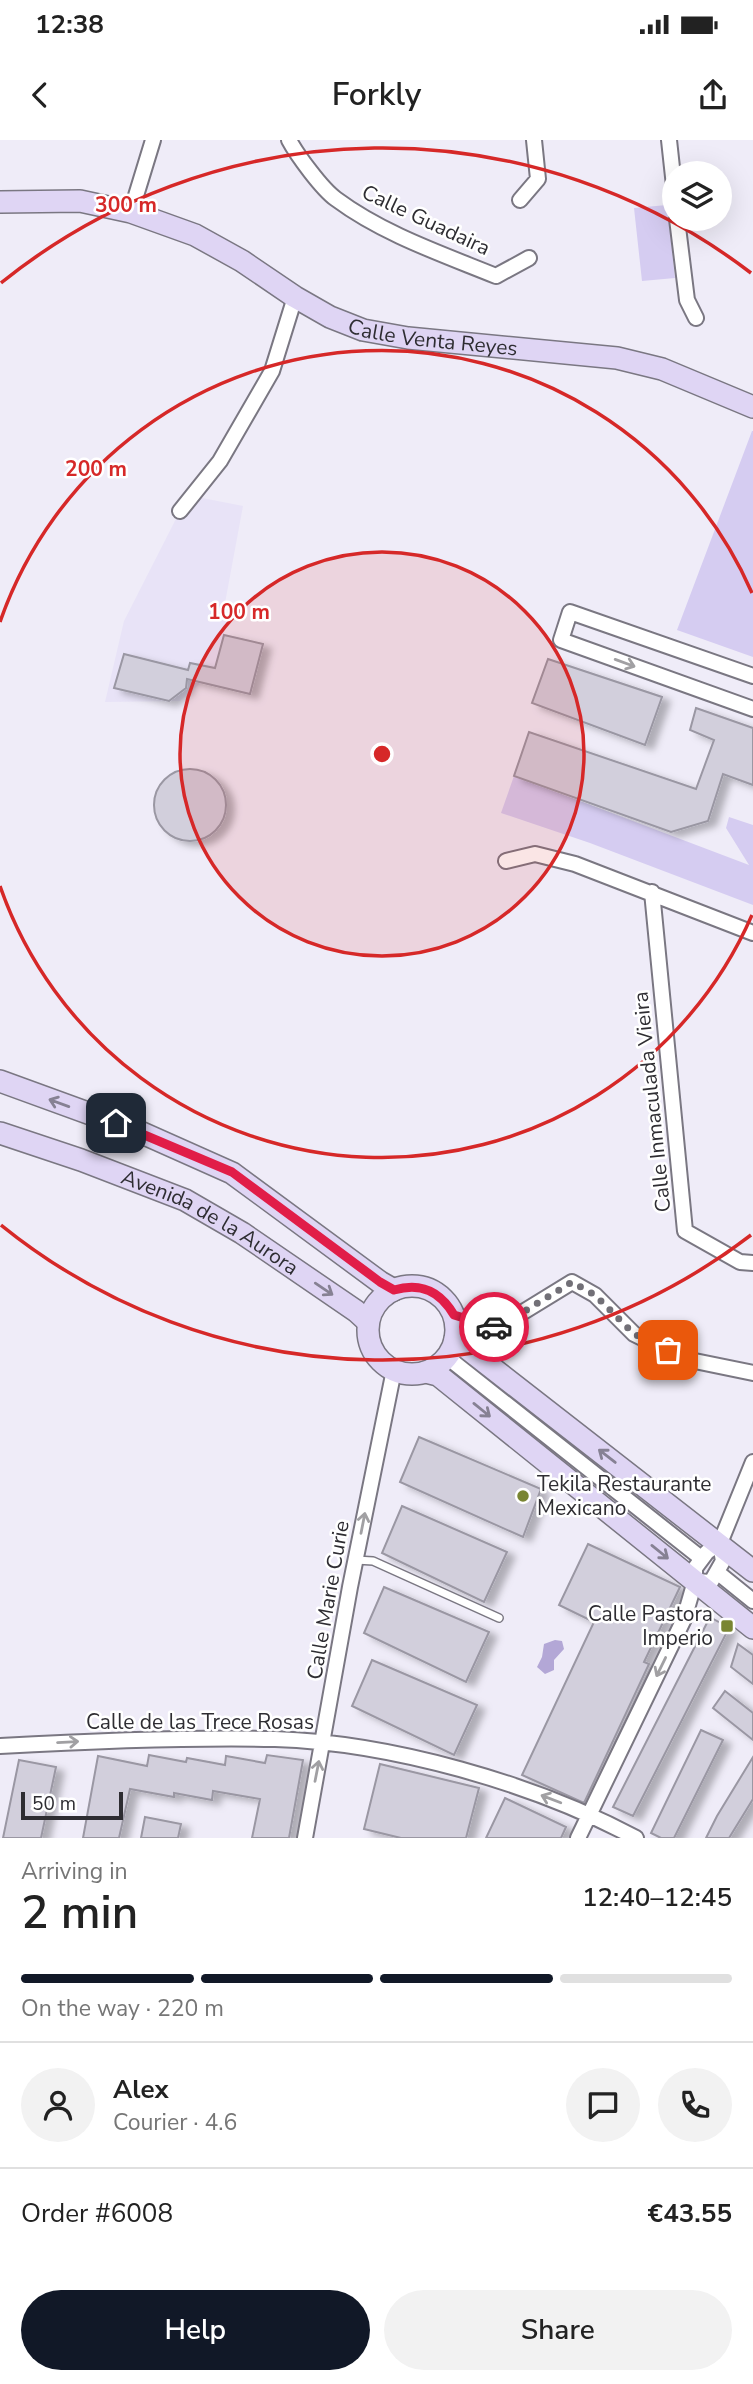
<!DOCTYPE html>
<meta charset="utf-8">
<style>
body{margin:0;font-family:"Nunito Sans",sans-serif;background:#f2f2f2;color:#222;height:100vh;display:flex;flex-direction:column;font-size:26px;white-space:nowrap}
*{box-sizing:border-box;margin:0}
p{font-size:23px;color:#767676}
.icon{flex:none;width:38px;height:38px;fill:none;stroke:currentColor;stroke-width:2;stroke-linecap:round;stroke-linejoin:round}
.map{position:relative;height:1698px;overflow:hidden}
.drawer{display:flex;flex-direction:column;background:#fff;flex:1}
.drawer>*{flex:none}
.fabs{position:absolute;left:662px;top:21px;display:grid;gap:14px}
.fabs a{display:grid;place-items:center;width:70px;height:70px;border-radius:50%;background:#fff;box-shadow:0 7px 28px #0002;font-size:35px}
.scale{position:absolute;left:21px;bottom:18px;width:102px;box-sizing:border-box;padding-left:7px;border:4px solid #2e2d32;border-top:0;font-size:19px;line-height:24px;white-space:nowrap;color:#2e2d32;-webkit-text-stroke:5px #fff;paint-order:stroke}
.pin{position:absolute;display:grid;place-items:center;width:60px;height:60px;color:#fff;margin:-30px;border-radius:14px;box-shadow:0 4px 10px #0006}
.courier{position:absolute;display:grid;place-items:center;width:70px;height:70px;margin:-35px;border:5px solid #e11d48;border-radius:50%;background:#fff;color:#222;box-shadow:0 2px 9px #0007}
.overview em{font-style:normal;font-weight:600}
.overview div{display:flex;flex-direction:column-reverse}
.overview{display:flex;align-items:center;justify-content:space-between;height:119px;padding:0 21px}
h1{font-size:46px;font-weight:600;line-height:52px}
.bar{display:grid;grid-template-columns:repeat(4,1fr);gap:10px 7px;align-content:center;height:84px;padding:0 21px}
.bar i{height:9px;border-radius:5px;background:#e0e0e0}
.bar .on{background:#111827}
.bar p{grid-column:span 4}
.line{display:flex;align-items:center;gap:18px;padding:0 21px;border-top:2px solid #e0e0e0}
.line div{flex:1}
.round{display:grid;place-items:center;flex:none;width:74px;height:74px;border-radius:37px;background:#f2f2f2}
.action{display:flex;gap:14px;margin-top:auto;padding:14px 21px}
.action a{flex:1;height:80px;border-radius:42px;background:#111827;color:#fff;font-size:28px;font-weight:600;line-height:80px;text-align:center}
.action a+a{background:#f2f2f2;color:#222}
.status{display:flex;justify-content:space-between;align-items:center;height:49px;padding:0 35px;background:#fff;direction:ltr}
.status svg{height:19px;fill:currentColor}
header{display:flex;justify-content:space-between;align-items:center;height:91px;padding:0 21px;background:#fff;font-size:32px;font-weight:600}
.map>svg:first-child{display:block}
.built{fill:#e8e3f7}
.green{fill:#d5ccf1}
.water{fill:#b3a7d6}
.building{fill:#d2cfdc;stroke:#9a97a3;stroke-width:2;filter:url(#shadow)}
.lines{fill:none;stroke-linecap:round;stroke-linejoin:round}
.lane-casing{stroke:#7a7782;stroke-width:10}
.street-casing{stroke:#7a7782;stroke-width:18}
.secondary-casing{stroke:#7a7782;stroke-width:24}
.lane{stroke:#fff;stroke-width:7}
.street{stroke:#fff;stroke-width:14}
.secondary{stroke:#dfd5f4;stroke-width:21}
.oneway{stroke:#a1a0a3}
.oneway2{stroke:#868193}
.done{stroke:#727077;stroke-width:7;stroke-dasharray:0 12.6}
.route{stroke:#e11d48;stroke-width:9}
.ring{fill:none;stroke:#d62828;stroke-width:3.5}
.poi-dot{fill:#798532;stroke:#fff;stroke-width:2.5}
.labels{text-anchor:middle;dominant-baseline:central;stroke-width:5;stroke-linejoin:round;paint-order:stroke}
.street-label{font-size:21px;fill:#2e2d32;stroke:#fff}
.poi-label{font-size:21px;fill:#2e2d32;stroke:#fff;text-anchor:start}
.centre{fill:#d62828;stroke:#fff;stroke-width:3.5}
.ring-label{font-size:21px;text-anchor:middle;font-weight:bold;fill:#d62828;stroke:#fff;stroke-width:5;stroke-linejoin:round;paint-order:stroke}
</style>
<div class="status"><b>12:38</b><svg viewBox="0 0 49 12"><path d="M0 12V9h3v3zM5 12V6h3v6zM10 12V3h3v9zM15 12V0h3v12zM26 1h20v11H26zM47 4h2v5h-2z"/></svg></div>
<header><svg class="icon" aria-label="back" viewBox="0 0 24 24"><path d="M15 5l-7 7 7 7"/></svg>Forkly<svg class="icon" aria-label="share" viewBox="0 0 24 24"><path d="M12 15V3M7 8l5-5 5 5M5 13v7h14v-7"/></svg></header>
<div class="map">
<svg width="753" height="1698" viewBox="0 0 753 1698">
<defs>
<filter id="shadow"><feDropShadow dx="8" dy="4.5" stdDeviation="3.5" flood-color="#0004"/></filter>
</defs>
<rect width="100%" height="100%" fill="#efecf8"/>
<!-- built -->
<path class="built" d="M192 356 243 366 225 463 231 465 224 494 263 504 250 554 201 543 180 561 105 562 124 481 180 371Z"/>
<!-- green -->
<path class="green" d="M667 65 675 138 642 141 634 68Z
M752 291H753V517L677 490Z
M514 636 749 725 726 688 729 677 753 685V765L590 703 501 673Z"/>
<!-- water -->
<path class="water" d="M555 1500 562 1501 564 1509 554 1520V1530L545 1534 537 1527 542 1517 544 1504Z"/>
<!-- building -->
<path class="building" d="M224 495 263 504 250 554 187 539 186 548 169 561 114 548 124 514 188 530 190 523 215 528Z
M548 519 662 557 645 605 532 563Z
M696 568 753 588V645L723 634 708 681 671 692 514 636 529 592 696 649 714 600 690 590Z
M154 665a36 36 0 1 1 72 0a36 36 0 1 1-72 0Z
M419 1297 541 1349 523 1397 400 1342Z
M402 1366 507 1412 484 1462 382 1413Z
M588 1404 680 1447 644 1522 649 1524 584 1663 522 1635 594 1482 559 1465Z
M384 1447 489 1492 466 1542 364 1493Z
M710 1477 729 1488 633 1676 613 1667Z
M738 1504 753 1515V1544L731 1527Z
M372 1520 477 1565 454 1615 352 1566Z
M725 1551 753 1573V1600L713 1568Z
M701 1590 723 1600 674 1698H661L651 1693Z
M149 1615 186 1622 187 1618 225 1625 226 1616 265 1623 267 1615 303 1620 289 1698H252L260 1659 213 1651 212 1660 174 1653V1657L130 1649 119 1698H83L98 1616 147 1626Z
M753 1617V1659L729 1698H706L717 1676Z
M19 1620 56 1627 41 1698H3Z
M380 1624 479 1648 466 1698H401L364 1689Z
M505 1658 566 1687 561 1698H486Z
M145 1677 181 1684 178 1698H141Z"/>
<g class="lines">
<defs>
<path id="lane" d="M356 1420 373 1421 499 1478"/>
<path id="street" d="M289 0C297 15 322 49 336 59 383 94 442 114 496 136L529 118
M669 0 674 46
M520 60 538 39 534 0
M131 72 153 0
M677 79 687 160 696 178
M180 371 220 321 272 231 295 157
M753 536 570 472 561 500 753 569
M506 721 535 714 575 724 753 793
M652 752 685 1091 740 1122 753 1123
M454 1175 497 1188 572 1142 595 1155 634 1194 685 1219 753 1233
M447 1217 701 1418
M485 1220 484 1207 497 1188
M720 1403 753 1322
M717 1432 753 1461
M695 1441 711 1442 723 1421 720 1404
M0 1606C92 1601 184 1597 275 1599 392 1603 533 1643 636 1698
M305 1698 350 1447 394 1230
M578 1698 684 1479 695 1441V1428L707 1412 720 1403"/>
<g id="secondary">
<path id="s1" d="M0 62 80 61 131 72 195 95 242 121 295 157 330 177 363 190 408 198 617 218 662 229 753 267"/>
<path d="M0 941 140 992 232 1033 380 1142 394 1150"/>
<path id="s2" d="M0 993 81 1020 185 1060 242 1093 356 1171 368 1182"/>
<circle cx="412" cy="1190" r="44"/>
<path d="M455 1199 753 1431"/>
<path d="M426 1232 438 1235 753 1488"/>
</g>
</defs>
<!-- lane casing -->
<use href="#lane" class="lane-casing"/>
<!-- street casing -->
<use href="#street" class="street-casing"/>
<!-- secondary casing -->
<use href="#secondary" class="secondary-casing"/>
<!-- lane -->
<use href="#lane" class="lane"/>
<!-- street -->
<use href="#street" class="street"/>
<!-- secondary -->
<use href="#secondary" class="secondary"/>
</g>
<!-- one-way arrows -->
<defs><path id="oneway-shaft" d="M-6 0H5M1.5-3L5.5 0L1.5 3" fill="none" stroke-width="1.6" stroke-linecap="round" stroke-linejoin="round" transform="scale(1.75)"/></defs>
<g class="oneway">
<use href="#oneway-shaft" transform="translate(625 523) rotate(20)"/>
<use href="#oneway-shaft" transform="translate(363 1383) rotate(-79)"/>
<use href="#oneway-shaft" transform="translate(661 1527) rotate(116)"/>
<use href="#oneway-shaft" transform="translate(68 1602) rotate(-3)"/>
<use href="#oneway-shaft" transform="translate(317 1631) rotate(-79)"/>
<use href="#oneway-shaft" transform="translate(551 1659) rotate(-159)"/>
</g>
<g class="oneway2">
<use href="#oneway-shaft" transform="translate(59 963) rotate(-160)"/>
<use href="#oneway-shaft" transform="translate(324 1149) rotate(34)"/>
<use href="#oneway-shaft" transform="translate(482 1270) rotate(39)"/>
<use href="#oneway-shaft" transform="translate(607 1316) rotate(-142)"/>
<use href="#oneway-shaft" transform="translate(660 1412) rotate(39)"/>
</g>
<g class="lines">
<!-- done -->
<path class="done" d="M494 1187 497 1188 572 1142 595 1155 634 1194 668 1210"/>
<!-- route -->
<path class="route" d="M116 983 232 1032 380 1142 394 1150C421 1142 440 1151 454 1175L494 1187"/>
</g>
<!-- distance rings -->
<circle cx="382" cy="614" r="202" fill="#d62828" fill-opacity=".12"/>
<g class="ring">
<circle cx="382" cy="614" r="202"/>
<path d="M752 775A404 404 0 0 1 0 746M0 482A404 404 0 0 1 752 453"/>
<path d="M751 1095A606 606 0 0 1 1 1085M1 143A606 606 0 0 1 751 133"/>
</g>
<!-- markers -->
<g class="poi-dot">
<circle cx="523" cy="1356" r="7"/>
<rect x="720" y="1479" width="14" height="14" rx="3.5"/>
</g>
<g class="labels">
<!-- street labels -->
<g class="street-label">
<text transform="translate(426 80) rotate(25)">Calle Guadaira</text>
<text stroke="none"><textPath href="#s1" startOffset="464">Calle Venta Reyes</textPath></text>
<text transform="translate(652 962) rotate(-96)">Calle Inmaculada Vieira</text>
<text stroke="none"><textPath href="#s2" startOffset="229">Avenida de la Aurora</textPath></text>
<text transform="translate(328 1460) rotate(-80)">Calle Marie Curie</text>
<text x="200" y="1582">Calle de las Trece Rosas</text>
</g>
<!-- poi labels -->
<g class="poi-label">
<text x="537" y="1344">Tekila Restaurante<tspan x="537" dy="24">Mexicano</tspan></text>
<text x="713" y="1474" text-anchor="end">Calle Pastora<tspan x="713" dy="24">Imperio</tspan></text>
</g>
</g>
<circle cx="382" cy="614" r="10" class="centre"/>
<g class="ring-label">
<text x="126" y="72">300 m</text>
<text x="96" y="336">200 m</text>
<text x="239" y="479">100 m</text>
</g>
</svg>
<div class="fabs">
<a><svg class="icon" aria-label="layers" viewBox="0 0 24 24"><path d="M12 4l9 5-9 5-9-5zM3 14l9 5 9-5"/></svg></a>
</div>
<div class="scale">50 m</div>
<div class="pin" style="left:668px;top:1210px;background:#ea580c"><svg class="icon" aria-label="bag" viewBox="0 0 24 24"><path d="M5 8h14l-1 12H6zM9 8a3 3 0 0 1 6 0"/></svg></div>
<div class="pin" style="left:116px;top:983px;background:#1f2937"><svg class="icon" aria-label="home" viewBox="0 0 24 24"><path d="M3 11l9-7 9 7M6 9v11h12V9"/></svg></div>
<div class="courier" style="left:494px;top:1187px"><svg class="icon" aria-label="car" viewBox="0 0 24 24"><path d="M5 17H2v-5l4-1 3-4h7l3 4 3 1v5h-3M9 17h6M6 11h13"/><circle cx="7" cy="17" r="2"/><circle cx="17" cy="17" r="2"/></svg></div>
</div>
<section class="drawer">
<div class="overview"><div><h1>2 min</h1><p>Arriving in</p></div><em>12:40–12:45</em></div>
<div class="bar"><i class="on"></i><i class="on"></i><i class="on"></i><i></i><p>On the way · 220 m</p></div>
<div class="line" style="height:126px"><a class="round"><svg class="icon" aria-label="person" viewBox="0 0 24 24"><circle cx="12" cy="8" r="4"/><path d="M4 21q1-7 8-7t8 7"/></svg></a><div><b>Alex</b><p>Courier · 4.6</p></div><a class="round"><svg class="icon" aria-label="chat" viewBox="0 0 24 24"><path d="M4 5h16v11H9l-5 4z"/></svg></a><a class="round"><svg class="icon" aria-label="phone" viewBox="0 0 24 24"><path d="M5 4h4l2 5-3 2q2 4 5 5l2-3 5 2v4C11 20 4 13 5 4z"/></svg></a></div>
<div class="line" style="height:91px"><div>Order #6008</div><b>€43.55</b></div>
<div class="action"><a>Help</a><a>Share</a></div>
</section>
